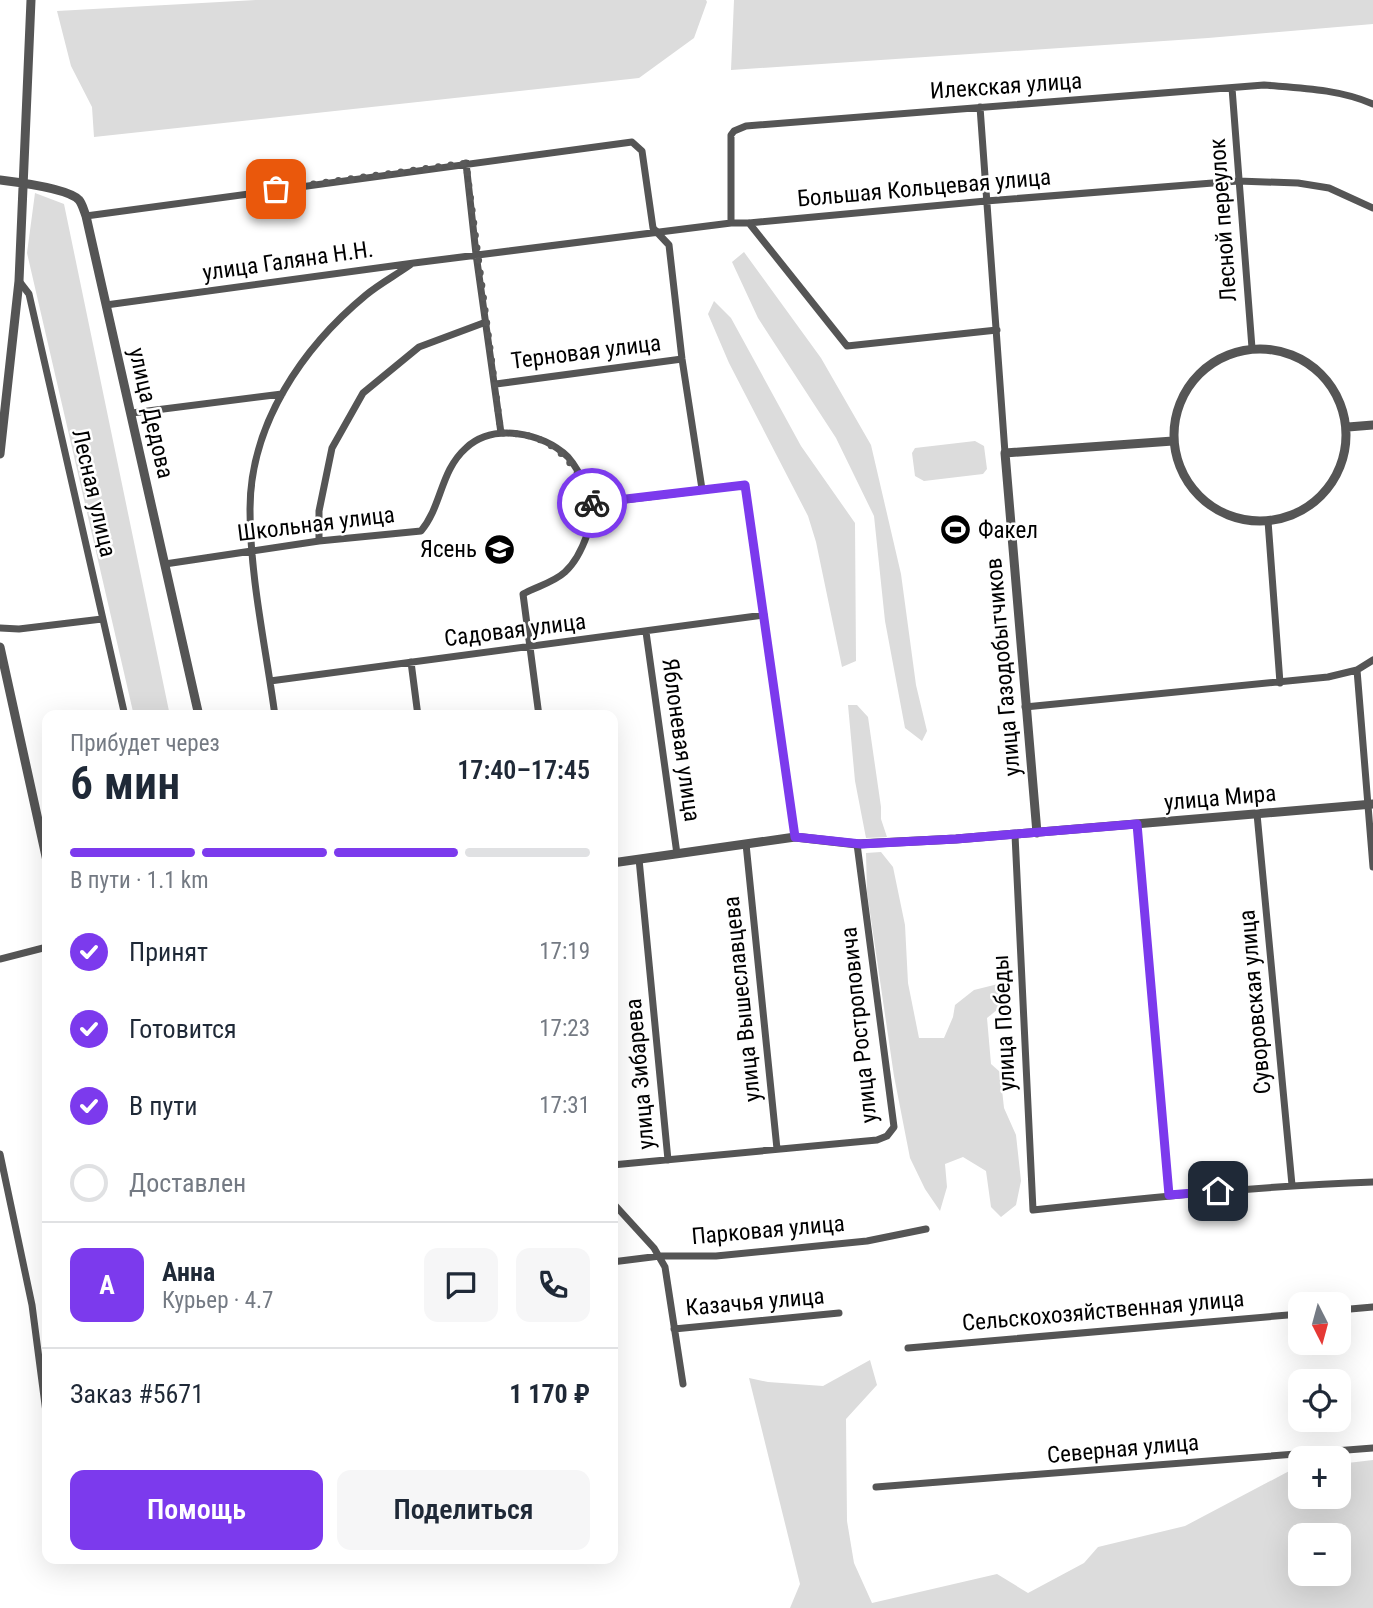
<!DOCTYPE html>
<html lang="ru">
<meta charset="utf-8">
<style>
body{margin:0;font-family:"Roboto Condensed",sans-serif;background:#f6f6f7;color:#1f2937;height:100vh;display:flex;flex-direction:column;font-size:26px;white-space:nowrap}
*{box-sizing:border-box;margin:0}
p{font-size:23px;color:#747a83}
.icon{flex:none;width:38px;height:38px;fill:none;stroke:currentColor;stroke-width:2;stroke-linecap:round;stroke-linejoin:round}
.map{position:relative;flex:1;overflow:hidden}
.details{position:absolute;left:42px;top:710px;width:576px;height:854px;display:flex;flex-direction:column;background:#fff;border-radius:14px;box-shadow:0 7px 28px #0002}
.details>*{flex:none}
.needle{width:46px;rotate:174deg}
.buttons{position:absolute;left:1288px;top:1292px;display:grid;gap:14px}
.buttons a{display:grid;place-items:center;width:63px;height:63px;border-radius:14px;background:#fff;box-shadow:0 7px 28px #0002;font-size:35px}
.pin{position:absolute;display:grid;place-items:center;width:60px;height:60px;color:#fff;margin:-30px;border-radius:14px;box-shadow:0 4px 10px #0006}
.courier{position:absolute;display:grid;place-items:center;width:70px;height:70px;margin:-35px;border:5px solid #7c3aed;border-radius:50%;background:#fff;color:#222;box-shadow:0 2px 9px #0007}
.summary em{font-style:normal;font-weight:600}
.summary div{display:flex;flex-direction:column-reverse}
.summary{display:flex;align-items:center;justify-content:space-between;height:119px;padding:0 28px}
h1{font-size:46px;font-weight:600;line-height:52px}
.bar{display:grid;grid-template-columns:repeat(4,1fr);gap:10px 7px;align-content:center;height:84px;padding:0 28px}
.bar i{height:9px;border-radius:5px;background:#e0e1e3}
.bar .current{background:#7c3aed}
.bar p{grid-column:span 4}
.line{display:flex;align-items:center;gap:18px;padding:0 28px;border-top:2px solid #e0e1e3}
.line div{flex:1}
.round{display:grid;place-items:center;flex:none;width:74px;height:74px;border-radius:14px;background:#f6f6f7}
ol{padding:0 28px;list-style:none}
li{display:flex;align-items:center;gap:21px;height:77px}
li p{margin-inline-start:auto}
li .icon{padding:7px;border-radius:50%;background:#7c3aed;color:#fff;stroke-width:4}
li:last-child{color:#747a83}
li i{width:38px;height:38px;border:4px solid #e0e1e3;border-radius:50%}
.button{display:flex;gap:14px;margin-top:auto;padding:14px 28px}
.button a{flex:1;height:80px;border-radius:14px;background:#7c3aed;color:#fff;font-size:28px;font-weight:600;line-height:80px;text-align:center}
.button a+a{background:#f6f6f7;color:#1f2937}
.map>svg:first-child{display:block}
.green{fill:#dcdcdc;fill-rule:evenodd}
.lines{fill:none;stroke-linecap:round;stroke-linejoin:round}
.minor{stroke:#555;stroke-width:7}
.tertiary{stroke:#555;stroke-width:9}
.done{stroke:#595959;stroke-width:7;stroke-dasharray:0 12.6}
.route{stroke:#7c3aed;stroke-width:9}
.labels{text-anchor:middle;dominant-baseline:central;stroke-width:5;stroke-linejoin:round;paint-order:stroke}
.street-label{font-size:23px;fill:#000;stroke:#fff}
.poi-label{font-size:23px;fill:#000;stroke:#fff;text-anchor:start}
</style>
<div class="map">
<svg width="1373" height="1608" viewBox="0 0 1373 1608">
<rect width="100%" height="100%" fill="#fff"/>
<!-- green -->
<path class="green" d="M256 0H706L707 2 694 38 639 78 94 137 92 107 71 66 57 11Z
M734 0H1373V24L1208 38 731 70Z
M35 193 64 204 170 716H134L27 253Z
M744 252 821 358 871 445 901 574 916 685 927 731 922 741 905 728 885 621 874 516 836 438 758 318 732 262Z
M714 301 731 318 801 446 855 523 856 661 842 667 816 542 808 516 729 363 708 314Z
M975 441 984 446 987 469 983 474 924 481 915 476 912 453 915 448Z
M848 705H857L868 717 881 807V819L887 837 866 838 855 781Z
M881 852 893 867 905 925 908 983 919 1038H944L953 1017 955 1005 974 990 1002 983 1003 1005 987 1018 991 1064 1000 1072 1004 1108 1016 1135 1021 1181 1016 1205 1001 1217 991 1207 986 1171 963 1157 945 1164 947 1187 940 1211 925 1189 910 1158 894 1076 867 892 866 853Z
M870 1360 877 1385 846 1419 847 1521 854 1563 872 1603 997 1574 1028 1593 1084 1563 1098 1547 1185 1526 1293 1469 1300 1468V1496H1339V1464L1373 1460V1608H790L800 1584 749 1378 768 1382 823 1386ZM1300 1535H1339V1573H1300Z"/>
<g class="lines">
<!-- minor -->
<path class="minor" d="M1232 88 1252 348
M980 107 1005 453
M466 163 476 254 501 433
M86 216 632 142 642 151 653 228 669 245 682 359 702 489
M731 223V135L734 131 746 126 1264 85C1300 88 1339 89 1373 104
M749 223 847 346 997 330
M19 281 29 294 125 716
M106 305 414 263 731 223H749L986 201 1238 181 1298 183 1329 188 1373 208
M496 384 682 359
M132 413 282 394
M592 504 745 485 795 837
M1268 521 1280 683
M319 541V511L332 448 363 393 419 347 486 322
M165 564 319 541 421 531C442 506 440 471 466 448 493 423 542 432 568 457 576 466 582 478 587 489 588 494 592 499 592 504 594 514 590 526 587 535 582 549 576 562 565 572 553 583 537 586 523 594L539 716
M0 628 19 629 102 619
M646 632 677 854
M411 662 418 716
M1357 670 1373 867
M270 681 764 615
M1025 707 1328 677 1357 670 1373 660
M275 716C266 648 250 578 250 509 250 424 303 347 366 295 379 284 396 275 410 265
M1257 814 1292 1185
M1137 824 1169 1195
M1015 835 1033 1210C1146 1198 1259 1186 1373 1182
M746 844 777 1149
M639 859 668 1160
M0 959 47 947
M0 1154 32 1305 47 1420
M612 1165 877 1140 887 1136 894 1127 857 844
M612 1202 654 1248 665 1267 683 1384
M612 1262 660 1256H716L867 1241 926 1229
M1339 1310 1373 1307
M674 1329 839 1313
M908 1348 1300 1314
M876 1487 1373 1448"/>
<!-- tertiary -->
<path class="tertiary" d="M0 180C16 182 68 188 79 200 82 203 84 211 86 216L199 716
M1174 435a86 86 0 1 1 172 0a86 86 0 1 1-172 0Z
M1348 427 1373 425
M0 454 19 281 31 0
M0 647 47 861
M1037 833 1005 453 1173 441
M612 863 795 837 857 844 956 839 1373 804"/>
</g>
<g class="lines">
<!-- done -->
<path class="done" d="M276 189 466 163 501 433C551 432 575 460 592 503"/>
<!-- route -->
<path class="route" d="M592 503 745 485 795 837 861 844 956 839 1137 824 1169 1195 1218 1191"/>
</g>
<!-- icons -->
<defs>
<symbol id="stadium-disc" viewBox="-11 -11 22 22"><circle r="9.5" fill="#000" stroke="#fff"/><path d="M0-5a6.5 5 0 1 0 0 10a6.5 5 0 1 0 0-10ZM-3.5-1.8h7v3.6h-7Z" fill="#fff"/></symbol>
<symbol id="school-disc" viewBox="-11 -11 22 22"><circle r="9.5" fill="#000" stroke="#fff"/><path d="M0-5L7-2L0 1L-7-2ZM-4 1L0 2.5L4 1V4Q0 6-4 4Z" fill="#fff"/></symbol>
</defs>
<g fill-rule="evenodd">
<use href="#stadium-disc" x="938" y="512" width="35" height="35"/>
<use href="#school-disc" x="482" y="532" width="35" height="35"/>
</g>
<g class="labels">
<!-- street labels -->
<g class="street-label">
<text transform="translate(1006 86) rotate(-4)">Илекская улица</text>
<text transform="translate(924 188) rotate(-5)">Большая Кольцевая улица</text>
<text transform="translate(1223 220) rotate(-94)">Лесной переулок</text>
<text transform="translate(288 261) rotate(-8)">улица Галяна Н.Н.</text>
<text transform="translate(586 352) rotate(-7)">Терновая улица</text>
<text transform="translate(151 413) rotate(77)">улица Дедова</text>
<text transform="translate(94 493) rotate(77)">Лесная улица</text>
<text transform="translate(316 524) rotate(-7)">Школьная улица</text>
<text transform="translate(515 630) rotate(-7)">Садовая улица</text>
<text transform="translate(1003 667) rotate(-95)">улица Газодобытчиков</text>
<text transform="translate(681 740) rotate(82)">Яблоневая улица</text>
<text transform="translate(1220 798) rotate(-5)">улица Мира</text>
<text transform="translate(742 999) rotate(-96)">улица Вышеславцева</text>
<text transform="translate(1255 1002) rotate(-95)">Суворовская улица</text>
<text transform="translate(1004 1023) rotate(-93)">улица Победы</text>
<text transform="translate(859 1025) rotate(-96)">улица Ростроповича</text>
<text transform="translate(640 1074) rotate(-95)">улица Зибарева</text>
<text transform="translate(768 1230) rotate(-5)">Парковая улица</text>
<text transform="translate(755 1302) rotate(-5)">Казачья улица</text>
<text transform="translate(1103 1311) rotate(-5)">Сельскохозяйственная улица</text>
<text transform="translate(1123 1449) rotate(-5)">Северная улица</text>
</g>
<!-- poi labels -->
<g class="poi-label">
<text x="978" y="530">Факел</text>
<text x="477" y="549" text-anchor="end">Ясень</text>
</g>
</g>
</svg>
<div class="buttons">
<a><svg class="needle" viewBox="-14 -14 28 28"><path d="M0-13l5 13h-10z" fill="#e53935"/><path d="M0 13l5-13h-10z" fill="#747a83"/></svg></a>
<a><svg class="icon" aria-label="locate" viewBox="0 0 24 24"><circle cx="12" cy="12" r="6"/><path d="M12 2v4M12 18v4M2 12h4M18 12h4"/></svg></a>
<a>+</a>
<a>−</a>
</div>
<div class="pin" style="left:276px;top:189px;background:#ea580c"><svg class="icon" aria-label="bag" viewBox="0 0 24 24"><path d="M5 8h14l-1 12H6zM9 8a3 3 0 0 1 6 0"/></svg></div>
<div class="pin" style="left:1218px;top:1191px;background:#1f2937"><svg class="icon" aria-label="home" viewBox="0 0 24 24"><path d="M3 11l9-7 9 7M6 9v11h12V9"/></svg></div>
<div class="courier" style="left:592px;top:503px"><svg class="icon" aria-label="bike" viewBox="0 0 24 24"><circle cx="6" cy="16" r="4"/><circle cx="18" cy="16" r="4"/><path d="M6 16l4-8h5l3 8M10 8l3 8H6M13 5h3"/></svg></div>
<section class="details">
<div class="summary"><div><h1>6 мин</h1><p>Прибудет через</p></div><em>17:40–17:45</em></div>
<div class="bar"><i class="current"></i><i class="current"></i><i class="current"></i><i></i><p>В пути · 1.1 km</p></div>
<ol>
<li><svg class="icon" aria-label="check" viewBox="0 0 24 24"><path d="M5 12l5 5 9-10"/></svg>Принят<p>17:19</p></li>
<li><svg class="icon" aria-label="check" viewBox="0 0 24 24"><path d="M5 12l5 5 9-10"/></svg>Готовится<p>17:23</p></li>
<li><svg class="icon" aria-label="check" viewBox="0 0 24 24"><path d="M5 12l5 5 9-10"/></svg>В пути<p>17:31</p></li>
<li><i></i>Доставлен</li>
</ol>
<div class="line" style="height:126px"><b class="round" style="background:#7c3aed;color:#fff">А</b><div><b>Анна</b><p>Курьер · 4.7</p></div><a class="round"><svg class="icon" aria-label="chat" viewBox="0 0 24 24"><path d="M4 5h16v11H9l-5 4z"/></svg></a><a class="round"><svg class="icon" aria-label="phone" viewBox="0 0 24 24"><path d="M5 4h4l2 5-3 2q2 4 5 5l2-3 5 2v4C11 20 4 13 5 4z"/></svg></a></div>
<div class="line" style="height:91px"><div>Заказ #5671</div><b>1 170 ₽</b></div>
<div class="button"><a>Помощь</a><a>Поделиться</a></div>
</section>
</div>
